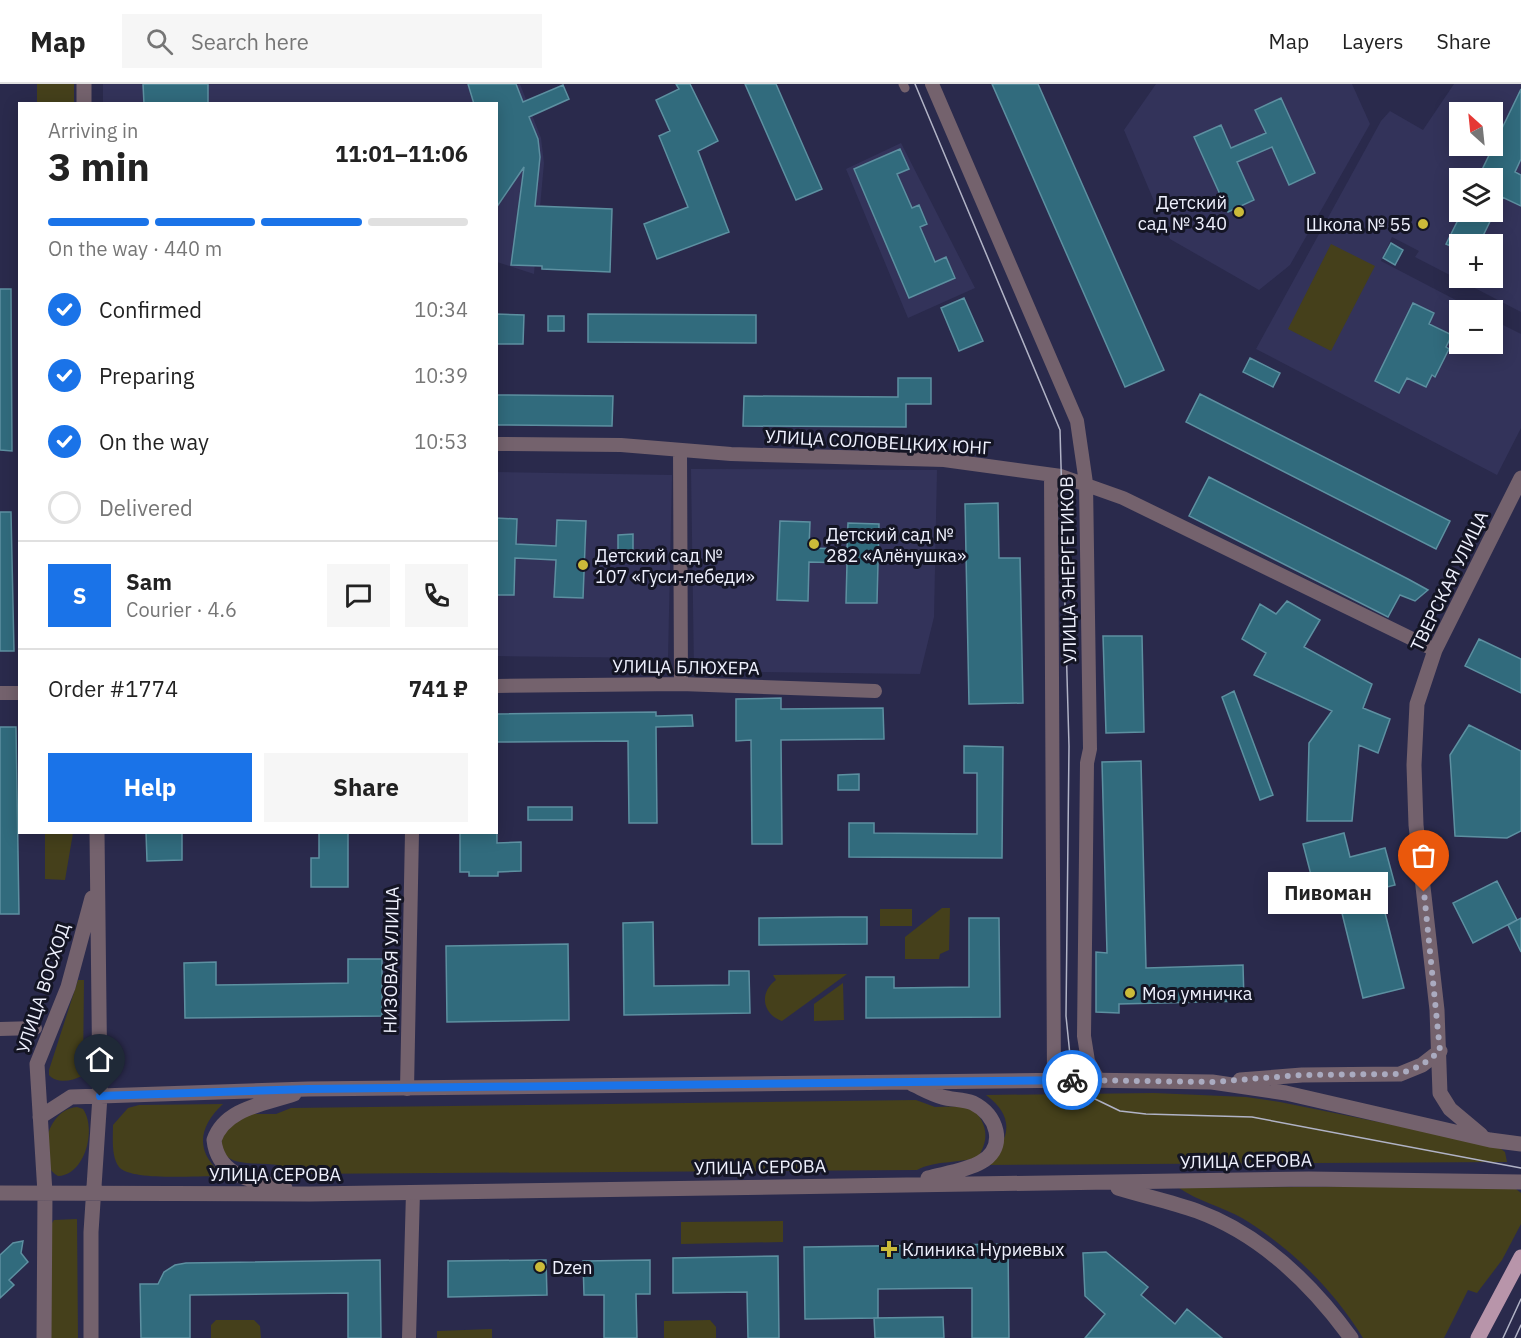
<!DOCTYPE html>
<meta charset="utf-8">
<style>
body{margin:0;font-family:"IBM Plex Sans",sans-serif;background:#f6f6f6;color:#222;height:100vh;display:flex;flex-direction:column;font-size:22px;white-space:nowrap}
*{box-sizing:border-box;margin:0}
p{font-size:20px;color:#767676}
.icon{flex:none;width:33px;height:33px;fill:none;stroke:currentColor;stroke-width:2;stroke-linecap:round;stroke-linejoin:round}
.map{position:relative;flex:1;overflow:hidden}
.panel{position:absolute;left:18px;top:18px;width:480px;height:732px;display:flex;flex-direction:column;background:#fff;border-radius:0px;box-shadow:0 3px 15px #0003}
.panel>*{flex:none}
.needle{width:39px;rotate:333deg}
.controls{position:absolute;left:1449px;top:18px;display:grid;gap:12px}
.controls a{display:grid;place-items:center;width:54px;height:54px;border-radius:0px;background:#fff;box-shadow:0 3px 15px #0003;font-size:30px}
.pin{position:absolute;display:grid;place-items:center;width:51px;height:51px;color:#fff;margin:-62px -26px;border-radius:50% 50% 50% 0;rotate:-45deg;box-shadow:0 0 6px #0007}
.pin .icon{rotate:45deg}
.courier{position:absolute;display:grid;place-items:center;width:60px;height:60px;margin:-30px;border:4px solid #1a73e8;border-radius:50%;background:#fff;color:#222;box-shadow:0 2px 8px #0007}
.bubble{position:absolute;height:42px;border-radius:0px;background:#fff;box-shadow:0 3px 15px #0003;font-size:20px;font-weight:700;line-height:42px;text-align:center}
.head em{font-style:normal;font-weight:700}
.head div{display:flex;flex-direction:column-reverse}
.head{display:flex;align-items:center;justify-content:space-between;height:102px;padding:0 30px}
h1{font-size:39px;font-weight:700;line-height:45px}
.bar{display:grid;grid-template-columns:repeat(4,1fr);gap:9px 6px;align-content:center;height:72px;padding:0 30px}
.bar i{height:8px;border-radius:4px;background:#e0e0e0}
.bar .current{background:#1a73e8}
.bar p{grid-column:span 4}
.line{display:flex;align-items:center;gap:15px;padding:0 30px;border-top:2px solid #e0e0e0}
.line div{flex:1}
.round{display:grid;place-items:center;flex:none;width:63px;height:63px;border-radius:0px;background:#f6f6f6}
ol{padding:0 30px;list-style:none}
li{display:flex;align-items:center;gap:18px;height:66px}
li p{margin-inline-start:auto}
li .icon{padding:6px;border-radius:50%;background:#1a73e8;color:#fff;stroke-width:4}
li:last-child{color:#767676}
li i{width:33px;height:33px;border:3px solid #e0e0e0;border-radius:50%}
.primary-button{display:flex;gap:12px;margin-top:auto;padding:12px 30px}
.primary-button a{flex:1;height:69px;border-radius:0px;background:#1a73e8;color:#fff;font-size:24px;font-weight:700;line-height:69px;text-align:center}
.primary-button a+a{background:#f6f6f6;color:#222}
header{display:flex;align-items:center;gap:36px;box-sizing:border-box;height:84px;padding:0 30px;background:#fff;border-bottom:2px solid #e0e0e0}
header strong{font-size:28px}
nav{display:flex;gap:33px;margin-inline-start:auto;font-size:21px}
.search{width:420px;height:54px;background:#f6f6f6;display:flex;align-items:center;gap:15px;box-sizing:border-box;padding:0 21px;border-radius:0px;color:#767676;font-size:22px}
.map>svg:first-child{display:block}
.built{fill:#33335a;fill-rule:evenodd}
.green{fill:#45401b}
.building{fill:#316b7d;stroke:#5d90a1;stroke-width:1.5}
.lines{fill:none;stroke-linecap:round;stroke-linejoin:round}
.pedestrian{stroke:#74626d;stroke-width:9}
.minor{stroke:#74626d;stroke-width:14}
.tertiary{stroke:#74626d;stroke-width:15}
.primary{stroke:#b895aa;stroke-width:15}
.tram{stroke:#b1b3c6;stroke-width:1.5}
.done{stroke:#aaabc0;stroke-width:6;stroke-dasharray:0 10.8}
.route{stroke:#1a73e8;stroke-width:8}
.poi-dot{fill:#cbba39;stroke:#141524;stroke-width:2}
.labels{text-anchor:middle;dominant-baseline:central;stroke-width:6;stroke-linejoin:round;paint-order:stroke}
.poi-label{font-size:18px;fill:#eff1fe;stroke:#141524;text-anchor:start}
.street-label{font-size:18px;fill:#eff1fe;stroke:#141524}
</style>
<header>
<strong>Map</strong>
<div class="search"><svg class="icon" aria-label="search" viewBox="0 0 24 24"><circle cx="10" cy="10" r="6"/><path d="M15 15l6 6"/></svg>Search here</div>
<nav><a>Map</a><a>Layers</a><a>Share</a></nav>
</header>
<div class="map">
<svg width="1521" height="1254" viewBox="0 0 1521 1254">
<rect width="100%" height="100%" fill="#2a2a4c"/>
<!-- built -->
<path class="built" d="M103 0H520L541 54 544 79 534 190 497 178 496 20 103 19Z
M1156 0H1352L1370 40 1290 181 1259 206 1170 155 1124 46Z
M1454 0H1521V228L1415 173 1419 167 1392 153 1381 177 1475 226H1460V260H1492L1493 236 1521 250V344L1497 391 1256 265 1381 37 1390 27 1423 46ZM1460 28H1492V62H1460ZM1460 94H1492V128H1460ZM1460 160H1492V194H1460Z
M901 59 975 204 908 234 846 85Z
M691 385 937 386 934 533 920 590 694 587Z
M497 388 672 391 668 574 497 572Z"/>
<!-- green -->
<path class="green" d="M37 0H74V19H37Z
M1331 160 1375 182 1331 267 1288 245Z
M45 749H73L65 796 45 795Z
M942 824H950L949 866 940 870 939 875H905V853Z
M880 825H912V842H880Z
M847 890 782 937C762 930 759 908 776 896L773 891Z
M78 896H84L83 987 82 992C72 997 57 1000 49 991V986Z
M843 899 844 936 814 937V920Z
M1154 1009 1246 1013 1280 1018 1497 1062 1505 1068 1507 1078 986 1081C1009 1057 1017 1034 986 1011Z
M916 1016 935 1023 970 1022C986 1037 991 1053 978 1073 957 1080 936 1076 917 1086L294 1090C289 1087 283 1082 278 1081 256 1077 210 1087 224 1046L250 1030H276L291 1024Z
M223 1020C197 1044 195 1070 225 1092 203 1091 132 1098 119 1083 111 1072 113 1054 113 1041L128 1024 139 1021Z
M77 1023 83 1025C97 1045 85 1091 58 1092 34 1079 46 1025 77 1023Z
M1511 1101 1521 1109V1140L1502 1176 1477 1209 1468 1206 1444 1254H1363C1333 1205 1291 1164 1242 1134 1222 1123 1198 1117 1179 1104Z
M77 1135 78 1254H50V1142L54 1136Z
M783 1137V1158L681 1160V1138Z
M216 1236H254L260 1242 261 1254H211V1241Z
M710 1236 716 1243V1254H664V1237Z
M492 1245V1254H437V1247Z"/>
<!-- building -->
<path class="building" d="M143 0H208V20H144Z
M468 0H516L523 18 563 1 569 15 529 33 538 55 540 73 535 122 612 125 610 188 542 185V182L511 181 524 83 496 124V20H474Z
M676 0H690L718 57 698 67 729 148 657 175 644 140 688 123 659 52 670 47 656 16 679 5Z
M745 0H776L822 105 796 116Z
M992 0H1038L1164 286 1125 303Z
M1521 5V75L1515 88 1521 91V122L1502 113 1479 160H1460V166L1446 160 1462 128H1492V94H1478Z
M1281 14 1315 89 1289 101 1272 63 1237 78 1254 116 1228 128 1194 53 1221 41 1231 64 1266 49 1255 26Z
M900 65 909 85 897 90 912 124 919 121 927 140 920 143 935 178 946 173 955 194 909 214 854 85Z
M1391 159 1403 166 1395 181 1383 174Z
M0 205H11L12 367 0 366Z
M964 214 983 257 959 267 941 224Z
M1413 219 1434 229 1429 240 1452 251 1446 263 1449 265 1435 293 1432 291 1426 303 1407 294 1399 309 1375 297Z
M496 230 524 231 523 260H496Z
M588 230 756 231V259L588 258Z
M548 232H564V247H548Z
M1250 274 1280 289 1273 303 1243 288Z
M898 294H931V320H906V343L743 342 744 312 898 313Z
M1200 310 1450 437 1436 465 1186 338Z
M496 311 613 312 612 342 496 341Z
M1209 393 1408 495 1428 506 1415 517 1400 511 1388 533 1189 432Z
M998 419 999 474H1020L1023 619 969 620 965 420Z
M0 428H11L14 567H0Z
M496 434 517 435 516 460 556 462 557 436 586 437 583 514 554 513 556 476 515 474 514 511H496Z
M780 437 810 438 809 464 847 465 848 439 879 440 877 519H846L847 479 809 478 808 517 777 516Z
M633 450V467H618V451Z
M1287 517 1320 536 1304 563 1372 600 1363 624 1390 635 1378 669 1359 661 1352 737H1307L1309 659 1332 627 1254 591 1266 569 1242 555 1260 520 1276 530Z
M1103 552H1142L1144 648 1106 649Z
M1479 555 1521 575V609L1465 582Z
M1234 607 1273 711 1260 716 1222 613Z
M781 614V625L883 624 884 655 781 656 782 760H752L751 656 736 657V615Z
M656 628V632L692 631 693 642 656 643 657 739H629L628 657 496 658V630Z
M1469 641 1521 667V747L1507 754 1455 752 1450 671Z
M0 643H16L19 830H0Z
M964 662 1003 663 1002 774 849 773V739H874V749L977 750V689H964Z
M1141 677 1146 884 1243 881 1244 917 1119 920V929L1096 928V868L1107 869 1102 678Z
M859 690V706H838V691Z
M528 723H572V736H528Z
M146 748H182V776L147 777Z
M319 748H348V803H311V774H319Z
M460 748H497V759L521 758V787L498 788V792H469V788H460Z
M1344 749 1350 773 1385 764 1395 801 1379 805 1404 904 1363 914 1337 809 1317 814 1303 760Z
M1497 797 1517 836 1473 859 1453 819Z
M840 833H867V860L759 861V834Z
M969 834H999L1000 933 866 934V893H894V904L969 903Z
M1521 834V868L1508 841Z
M653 838 654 902 729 901V887H749L750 929 624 931 623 839Z
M568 860 569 936 447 938 446 862Z
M348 875H382V932L185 934 184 879 216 878V901L348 899Z
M23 1157 21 1169 28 1178 9 1196 14 1201 0 1214V1171L13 1159Z
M1008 1160 1009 1254H972V1204L878 1205V1234L805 1235 804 1163Z
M1106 1168 1148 1203 1141 1211 1175 1240 1187 1225 1222 1254H1085L1105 1230 1085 1212 1083 1169Z
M778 1172 779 1254H748L747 1208 673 1209V1174Z
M380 1176 381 1254H348V1209L190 1211V1254H141L140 1200H158L164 1188 175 1181 186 1179Z
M546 1176 547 1211 448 1213V1177Z
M650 1176V1210H636L637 1254H604V1211H584L583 1177Z
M943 1233 944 1254H875L874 1234Z"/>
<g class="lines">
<!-- pedestrian -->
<path class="pedestrian" d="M903 0 905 4"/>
<!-- minor -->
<path class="minor" d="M932 0 1077 337 1086 399 1090 665 1087 679 1084 952 1088 977 1099 997
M496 360 621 361 731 370 944 376 1061 392 1123 414 1435 566
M680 366 681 600
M1051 391 1054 997
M496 602 681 600 875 607
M0 609H20
M0 945 35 944
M407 1005 412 748
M409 1254 413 1108"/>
<!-- tertiary -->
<path class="tertiary" d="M84 0V20
M1240 996 1302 991 1400 990 1422 981 1440 967
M912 1000C921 1004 931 1010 942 1013 952 1016 963 1015 973 1019 985 1025 993 1034 996 1047 1003 1084 952 1087 928 1094
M40 1033 71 1013 308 1005 1083 996 1212 998 1286 1009 1490 1056 1521 1060
M1481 1051 1450 1025 1440 1009 1437 926 1416 741 1414 681 1417 620 1435 566 1521 394
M285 1104C254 1096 218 1094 214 1056 225 1024 265 1020 294 1010
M1118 1104C1144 1112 1172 1118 1197 1127 1262 1151 1311 1199 1351 1254
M0 1109 310 1110 1309 1095 1521 1098
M44 1254 45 1109 37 980 68 903 92 814
M91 1254V1148L100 1012 97 748"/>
<!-- primary -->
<path class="primary" d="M1478 1254 1521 1173"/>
<!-- tram -->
<path class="tram" d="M915 0 1060 346 1069 662 1066 932 1071 981 1077 996 1093 1014 1120 1027 1146 1030 1252 1033 1521 1084
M1503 1254 1521 1215
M1515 1254 1521 1241"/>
</g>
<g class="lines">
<!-- done -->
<path class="done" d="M1072 996 1212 998 1302 991 1400 990 1422 981 1440 967 1424 808"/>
<!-- route -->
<path class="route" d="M100 1012 308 1005 1072 996"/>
</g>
<!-- markers -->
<g class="poi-dot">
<circle cx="1239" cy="128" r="6"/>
<circle cx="1423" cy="140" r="6"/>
<circle cx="814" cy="460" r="6"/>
<circle cx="583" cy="481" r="6"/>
<circle cx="1130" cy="909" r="6"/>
<path d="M886 1156h6v6h6v6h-6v6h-6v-6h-6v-6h6z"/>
<circle cx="540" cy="1183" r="6"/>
</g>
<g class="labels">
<!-- poi labels -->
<g class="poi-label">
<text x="1227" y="118" text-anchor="end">Детский<tspan x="1227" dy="21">сад № 340</tspan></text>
<text x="1411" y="140" text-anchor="end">Школа № 55</text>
<text x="826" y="450">Детский сад №<tspan x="826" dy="21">282 «Алёнушка»</tspan></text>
<text x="595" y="471">Детский сад №<tspan x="595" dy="21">107 «Гуси-лебеди»</tspan></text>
<text x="1142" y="909">Моя умничка</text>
<text x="902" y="1165">Клиника Нуриевых</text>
<text x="552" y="1183">Dzen</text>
</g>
<!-- street labels -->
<g class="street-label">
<text transform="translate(878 358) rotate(3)">УЛИЦА СОЛОВЕЦКИХ ЮНГ</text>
<text transform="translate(1068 486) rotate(-91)">УЛИЦА ЭНЕРГЕТИКОВ</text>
<text transform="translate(1449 497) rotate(-64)">ТВЕРСКАЯ УЛИЦА</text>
<text transform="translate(686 583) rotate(1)">УЛИЦА БЛЮХЕРА</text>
<text transform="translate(391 876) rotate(-89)">НИЗОВАЯ УЛИЦА</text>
<text transform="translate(43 904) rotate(-72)">УЛИЦА ВОСХОД</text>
<text transform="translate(1246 1077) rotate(-1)">УЛИЦА СЕРОВА</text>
<text transform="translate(760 1083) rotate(-1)">УЛИЦА СЕРОВА</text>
<text x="275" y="1090">УЛИЦА СЕРОВА</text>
</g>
</g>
</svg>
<div class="controls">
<a><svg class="needle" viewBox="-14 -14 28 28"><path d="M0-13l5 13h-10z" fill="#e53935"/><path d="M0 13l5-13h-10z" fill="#767676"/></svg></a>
<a><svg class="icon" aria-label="layers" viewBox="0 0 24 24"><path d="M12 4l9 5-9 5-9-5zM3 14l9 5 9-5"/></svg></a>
<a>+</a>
<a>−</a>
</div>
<div class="pin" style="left:1424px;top:808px;background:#ea580c"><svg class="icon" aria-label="bag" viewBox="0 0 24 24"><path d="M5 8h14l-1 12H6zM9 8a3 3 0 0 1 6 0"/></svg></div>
<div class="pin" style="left:100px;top:1012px;background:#1f2937"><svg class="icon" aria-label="home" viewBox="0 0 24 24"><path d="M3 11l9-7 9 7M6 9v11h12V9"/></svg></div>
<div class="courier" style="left:1072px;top:996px"><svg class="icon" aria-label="bike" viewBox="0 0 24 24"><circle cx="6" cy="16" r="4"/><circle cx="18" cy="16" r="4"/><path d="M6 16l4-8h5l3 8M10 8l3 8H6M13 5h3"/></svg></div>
<div class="bubble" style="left:1268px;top:788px;width:120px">Пивоман</div>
<section class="panel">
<div class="head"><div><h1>3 min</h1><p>Arriving in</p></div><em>11:01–11:06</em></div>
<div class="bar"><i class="current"></i><i class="current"></i><i class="current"></i><i></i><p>On the way · 440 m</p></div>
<ol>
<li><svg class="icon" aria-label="check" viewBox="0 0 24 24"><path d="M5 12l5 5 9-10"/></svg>Confirmed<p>10:34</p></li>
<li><svg class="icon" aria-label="check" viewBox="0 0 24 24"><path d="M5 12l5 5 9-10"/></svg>Preparing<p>10:39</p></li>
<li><svg class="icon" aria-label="check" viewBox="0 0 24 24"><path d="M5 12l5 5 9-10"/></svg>On the way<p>10:53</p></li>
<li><i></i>Delivered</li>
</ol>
<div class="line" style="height:108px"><b class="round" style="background:#1a73e8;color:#fff">S</b><div><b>Sam</b><p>Courier · 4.6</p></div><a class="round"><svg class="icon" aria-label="chat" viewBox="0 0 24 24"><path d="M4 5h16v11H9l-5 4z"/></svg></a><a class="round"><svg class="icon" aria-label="phone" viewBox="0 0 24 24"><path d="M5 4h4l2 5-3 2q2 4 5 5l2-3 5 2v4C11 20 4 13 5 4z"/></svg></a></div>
<div class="line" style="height:78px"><div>Order #1774</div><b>741 ₽</b></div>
<div class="primary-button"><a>Help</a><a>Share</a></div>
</section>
</div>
